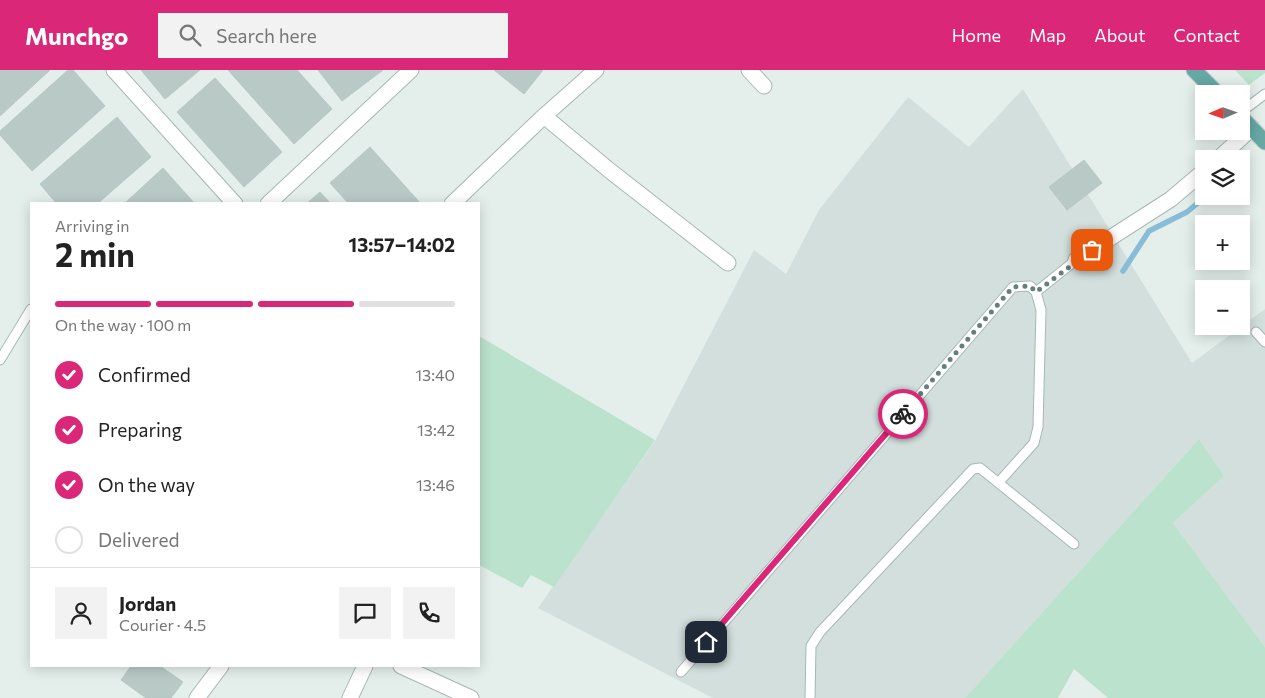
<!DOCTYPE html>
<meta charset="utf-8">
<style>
body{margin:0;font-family:Commissioner,sans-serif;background:#f2f2f2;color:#222;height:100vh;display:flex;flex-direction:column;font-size:19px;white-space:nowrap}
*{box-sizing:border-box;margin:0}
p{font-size:16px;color:#767676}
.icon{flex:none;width:28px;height:28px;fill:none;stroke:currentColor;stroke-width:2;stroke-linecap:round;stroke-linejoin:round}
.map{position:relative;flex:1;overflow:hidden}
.panel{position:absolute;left:30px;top:132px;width:450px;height:465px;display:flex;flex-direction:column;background:#fff;border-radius:0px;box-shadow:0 2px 12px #0003}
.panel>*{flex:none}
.needle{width:32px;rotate:268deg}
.fabs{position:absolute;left:1195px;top:15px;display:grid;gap:10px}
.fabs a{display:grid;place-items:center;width:55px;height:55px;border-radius:0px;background:#fff;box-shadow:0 2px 12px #0003;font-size:25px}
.pin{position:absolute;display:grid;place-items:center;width:42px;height:42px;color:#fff;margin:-21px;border-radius:10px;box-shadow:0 2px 8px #0006}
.courier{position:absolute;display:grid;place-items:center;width:50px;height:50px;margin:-25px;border:4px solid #db2777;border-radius:50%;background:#fff;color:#222;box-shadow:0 1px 6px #0007}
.headline em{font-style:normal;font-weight:700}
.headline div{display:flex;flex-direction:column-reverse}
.headline{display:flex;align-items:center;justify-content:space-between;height:85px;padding:0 25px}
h1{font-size:32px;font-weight:700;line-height:38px}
.bar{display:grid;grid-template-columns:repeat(4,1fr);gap:8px 5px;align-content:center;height:60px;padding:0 25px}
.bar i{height:6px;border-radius:4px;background:#e0e0e0}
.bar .current{background:#db2777}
.bar p{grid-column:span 4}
.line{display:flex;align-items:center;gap:12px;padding:0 25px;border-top:1px solid #e0e0e0}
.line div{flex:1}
.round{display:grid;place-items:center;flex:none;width:52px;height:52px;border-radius:0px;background:#f2f2f2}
ol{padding:0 25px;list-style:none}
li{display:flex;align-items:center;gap:15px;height:55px}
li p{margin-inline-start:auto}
li .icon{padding:5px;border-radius:50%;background:#db2777;color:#fff;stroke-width:4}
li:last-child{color:#767676}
li i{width:28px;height:28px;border:2px solid #e0e0e0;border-radius:50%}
header{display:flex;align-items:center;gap:30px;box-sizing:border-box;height:70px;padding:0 25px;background:#db2777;color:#fff}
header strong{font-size:24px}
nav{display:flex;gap:28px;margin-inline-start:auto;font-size:18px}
.search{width:350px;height:45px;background:#f2f2f2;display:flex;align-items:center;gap:12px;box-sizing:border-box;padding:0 18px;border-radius:0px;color:#767676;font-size:19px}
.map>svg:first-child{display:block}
.built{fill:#d2dfdc}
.green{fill:#bbe2cd}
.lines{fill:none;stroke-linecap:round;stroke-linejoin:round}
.stream{stroke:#88bcd8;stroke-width:5.5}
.building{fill:#b9cac6;stroke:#b6c9c5}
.service-casing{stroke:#a6b8b5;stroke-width:11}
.minor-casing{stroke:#a6b8b5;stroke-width:17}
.primary-casing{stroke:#c1caca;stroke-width:17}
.service{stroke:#fff;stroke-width:9}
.minor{stroke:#fff;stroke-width:15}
.primary{stroke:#65a8a4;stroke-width:15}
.done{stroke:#657f7c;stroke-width:5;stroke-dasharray:0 9}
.route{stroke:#db2777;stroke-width:6}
</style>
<header>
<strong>Munchgo</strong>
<div class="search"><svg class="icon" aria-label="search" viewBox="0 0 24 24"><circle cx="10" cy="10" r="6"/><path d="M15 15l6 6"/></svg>Search here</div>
<nav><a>Home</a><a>Map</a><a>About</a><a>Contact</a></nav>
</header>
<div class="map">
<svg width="1265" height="628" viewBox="0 0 1265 628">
<rect width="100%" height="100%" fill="#e4efec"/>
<!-- built -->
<path class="built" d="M1023 19 1192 293 1265 239V577L1173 453 1224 406 1199 369 965 628H713L538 538 655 371 754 180 786 204 819 140 908 27 969 77Z"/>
<!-- green -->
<path class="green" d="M1235 0H1265V3L1249 15Z
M479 266 655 370 554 517 531 505 522 518 479 495Z
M1199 369 1224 406 1173 453 1265 577V628H1108L1074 599 1058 628H965Z"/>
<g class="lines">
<!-- stream -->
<path class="stream" d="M1123 201 1149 161 1187 142 1206 126"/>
</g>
<!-- building -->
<path class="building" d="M0 0H50L0 46Z
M68 0H73L105 36 32 101 0 65V61Z
M141 0H200L165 29Z
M228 0H297L332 39 294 74Z
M318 0H383L342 31Z
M494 0H543L524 24Z
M215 8 282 82 244 117 177 42Z
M117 47 151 87 97 134H57L40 114Z
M370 77 421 134H349L330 113Z
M1084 90 1102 113 1067 140 1049 117Z
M163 98 195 134H124Z
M320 122 331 134H306Z
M131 596H160L183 612 171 628H146L121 610Z"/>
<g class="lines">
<defs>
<path id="service" d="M1241 42 1265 24
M1256 262 1265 272
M0 290 31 239
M999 412 1034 373 1038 357 1041 240 1036 222
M681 602 1013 217 1030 216 1036 222 1076 190
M810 628 811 576 820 562 973 399 980 398 1074 474"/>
<path id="minor" d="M114 0 235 134
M749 0 764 16
M544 46 609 100 728 193
M1218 89 1252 58
M268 134 411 0
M452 134 544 46 596 0
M1076 190 1171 129 1204 101
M401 596 471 628
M197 628 221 596
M350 628 365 596"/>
<path id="primary" d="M1194 0 1218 24
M1241 47 1265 72"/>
</defs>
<!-- service casing -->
<use href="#service" class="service-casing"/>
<!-- minor casing -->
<use href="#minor" class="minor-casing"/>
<!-- primary casing -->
<use href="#primary" class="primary-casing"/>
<!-- service -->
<use href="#service" class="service"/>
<!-- minor -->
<use href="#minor" class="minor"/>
<!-- primary -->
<use href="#primary" class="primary"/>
</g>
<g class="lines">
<!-- done -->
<path class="done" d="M903 344 1013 217 1030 216 1036 222 1092 180"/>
<!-- route -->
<path class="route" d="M706 572 903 344"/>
</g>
</svg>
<div class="fabs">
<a><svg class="needle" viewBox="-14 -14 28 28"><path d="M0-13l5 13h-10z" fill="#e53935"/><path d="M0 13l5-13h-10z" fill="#767676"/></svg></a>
<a><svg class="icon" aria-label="layers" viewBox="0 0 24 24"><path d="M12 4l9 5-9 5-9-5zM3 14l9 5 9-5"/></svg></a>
<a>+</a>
<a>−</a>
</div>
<div class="pin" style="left:1092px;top:180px;background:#ea580c"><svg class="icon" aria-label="bag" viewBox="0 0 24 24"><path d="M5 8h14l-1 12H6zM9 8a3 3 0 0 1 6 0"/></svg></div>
<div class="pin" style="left:706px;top:572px;background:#1f2937"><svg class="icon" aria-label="home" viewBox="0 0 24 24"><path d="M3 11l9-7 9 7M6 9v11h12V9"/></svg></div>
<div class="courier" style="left:903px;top:344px"><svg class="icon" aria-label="bike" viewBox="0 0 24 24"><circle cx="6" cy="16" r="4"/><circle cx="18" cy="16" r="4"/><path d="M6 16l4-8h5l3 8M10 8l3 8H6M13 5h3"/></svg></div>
<section class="panel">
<div class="headline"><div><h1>2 min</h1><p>Arriving in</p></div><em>13:57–14:02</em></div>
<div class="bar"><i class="current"></i><i class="current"></i><i class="current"></i><i></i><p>On the way · 100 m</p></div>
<ol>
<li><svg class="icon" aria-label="check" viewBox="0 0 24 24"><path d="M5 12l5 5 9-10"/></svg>Confirmed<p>13:40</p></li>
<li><svg class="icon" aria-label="check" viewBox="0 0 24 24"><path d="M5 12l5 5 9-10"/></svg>Preparing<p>13:42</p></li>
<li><svg class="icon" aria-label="check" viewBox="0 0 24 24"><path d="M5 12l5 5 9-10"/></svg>On the way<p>13:46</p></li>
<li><i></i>Delivered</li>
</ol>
<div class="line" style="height:90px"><a class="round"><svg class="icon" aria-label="person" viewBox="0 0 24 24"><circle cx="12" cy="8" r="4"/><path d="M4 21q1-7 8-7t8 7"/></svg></a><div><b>Jordan</b><p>Courier · 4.5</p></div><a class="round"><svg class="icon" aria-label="chat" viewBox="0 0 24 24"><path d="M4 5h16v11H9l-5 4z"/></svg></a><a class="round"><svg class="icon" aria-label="phone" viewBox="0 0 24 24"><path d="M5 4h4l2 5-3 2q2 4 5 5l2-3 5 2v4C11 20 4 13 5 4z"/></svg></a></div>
</section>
</div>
